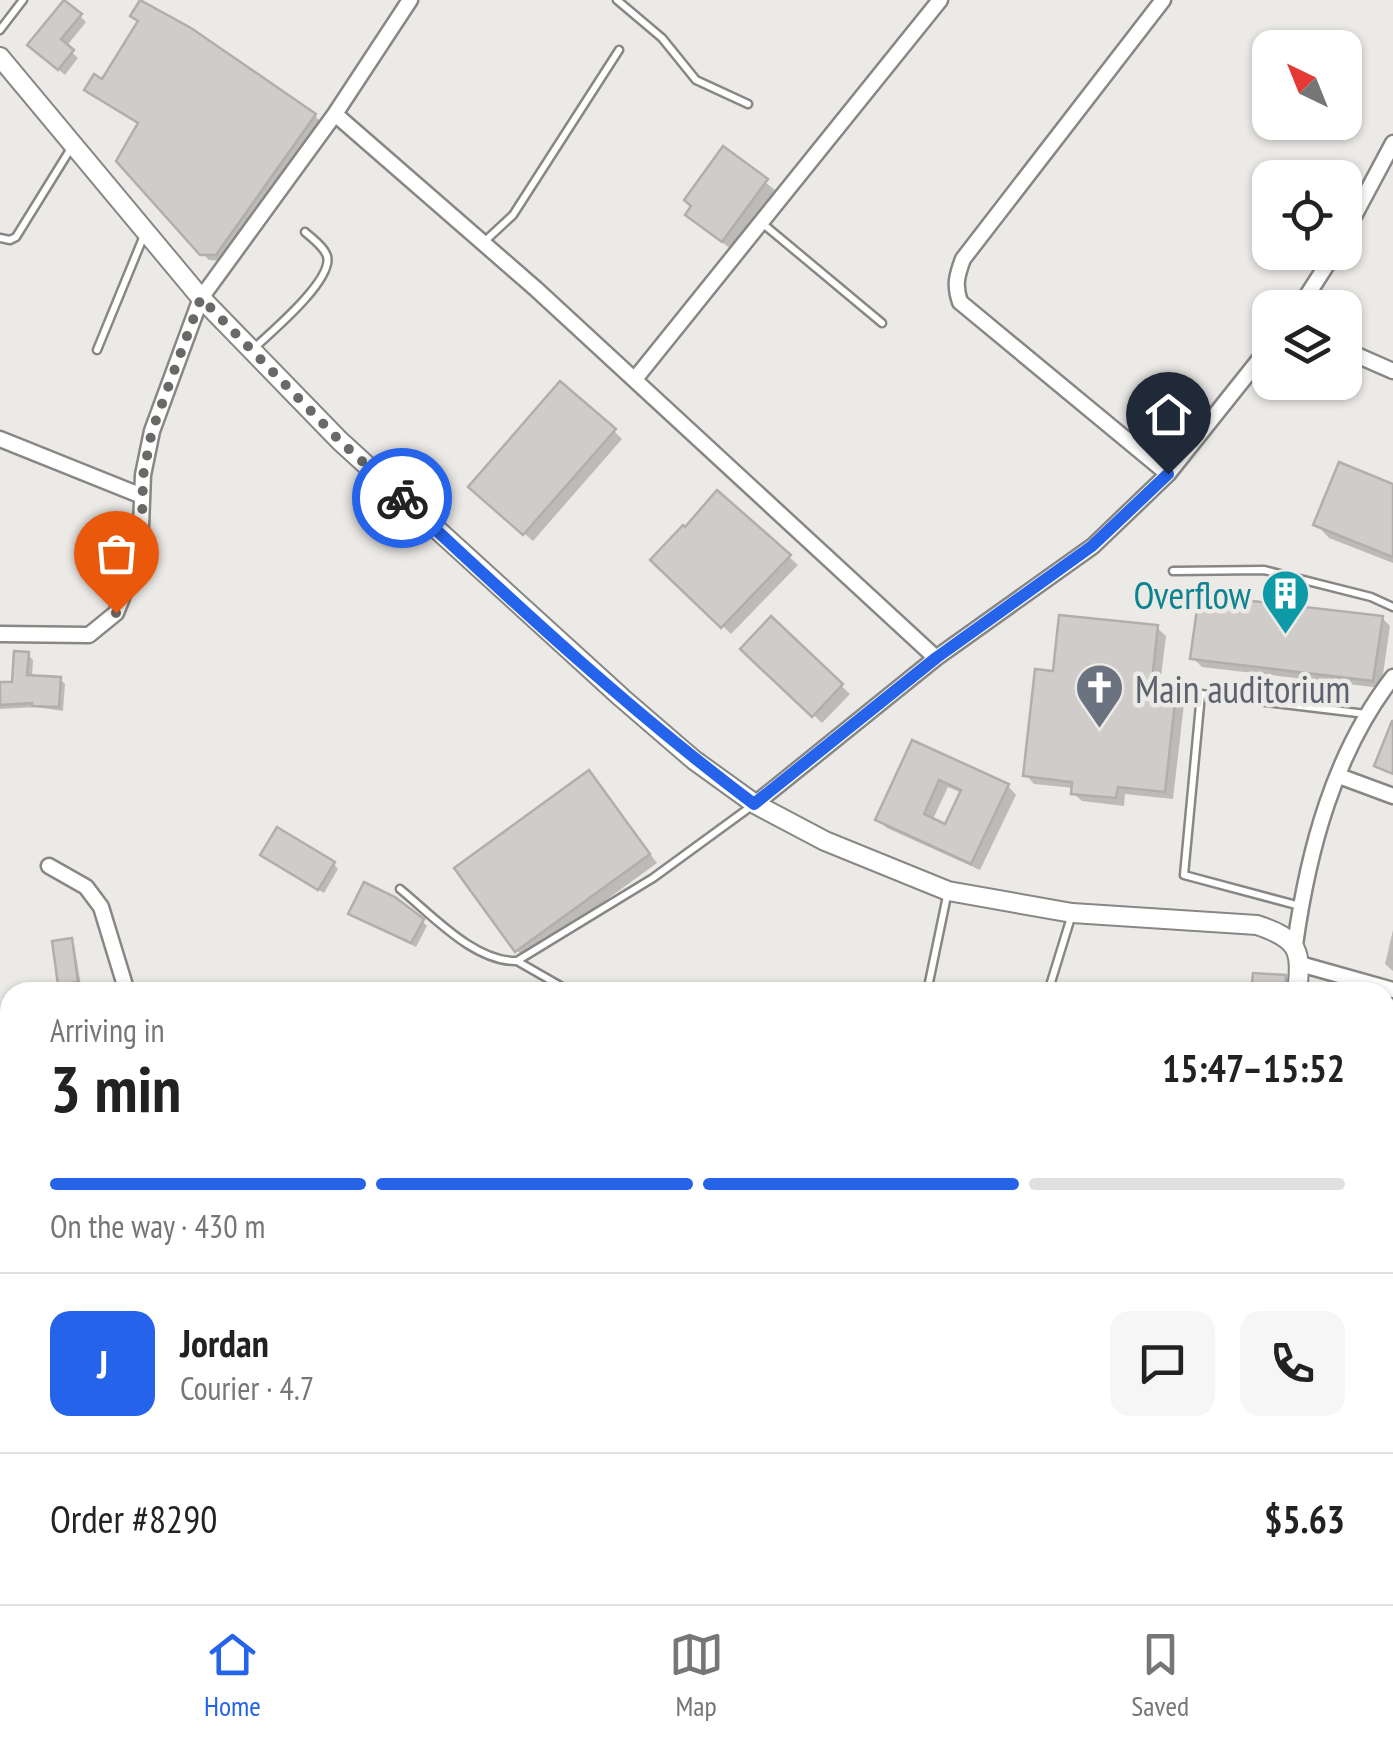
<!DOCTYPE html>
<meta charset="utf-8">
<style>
body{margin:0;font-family:"PT Sans Narrow",sans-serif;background:#f6f6f6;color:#222;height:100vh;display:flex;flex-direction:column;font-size:38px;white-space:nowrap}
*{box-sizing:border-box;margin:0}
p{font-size:32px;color:#767676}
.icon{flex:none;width:55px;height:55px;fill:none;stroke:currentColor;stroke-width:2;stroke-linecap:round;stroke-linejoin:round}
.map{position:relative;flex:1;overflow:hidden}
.panel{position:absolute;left:0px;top:982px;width:1395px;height:622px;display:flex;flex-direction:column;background:#fff;border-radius:30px 30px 0 0;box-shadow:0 2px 8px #0004}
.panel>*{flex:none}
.needle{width:65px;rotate:317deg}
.buttons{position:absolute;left:1252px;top:30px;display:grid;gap:20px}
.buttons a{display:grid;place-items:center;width:110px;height:110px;border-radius:20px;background:#fff;box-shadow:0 2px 8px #0004;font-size:50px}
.pin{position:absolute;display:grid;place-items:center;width:85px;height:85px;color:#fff;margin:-102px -42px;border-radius:50% 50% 50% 0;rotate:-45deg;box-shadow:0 0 10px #0007}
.pin .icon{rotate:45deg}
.courier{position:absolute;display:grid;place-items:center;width:100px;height:100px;margin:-50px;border:8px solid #2563eb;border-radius:50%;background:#fff;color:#222;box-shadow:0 2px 12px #0007}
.headline em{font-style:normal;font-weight:700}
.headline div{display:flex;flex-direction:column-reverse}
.headline{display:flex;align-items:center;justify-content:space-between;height:170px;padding:0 50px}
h1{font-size:65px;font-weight:700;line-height:75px}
.bar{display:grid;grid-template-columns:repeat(4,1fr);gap:15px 10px;align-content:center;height:120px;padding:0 50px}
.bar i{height:12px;border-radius:8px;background:#e0e0e0}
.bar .on{background:#2563eb}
.bar p{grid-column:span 4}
.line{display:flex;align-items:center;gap:25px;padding:0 50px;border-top:2px solid #e0e0e0}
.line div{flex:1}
.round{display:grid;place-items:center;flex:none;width:105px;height:105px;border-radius:20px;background:#f6f6f6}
.tab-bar{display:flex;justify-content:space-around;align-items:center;height:140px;border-top:2px solid #e0e0e0;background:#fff;font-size:28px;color:#767676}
.tab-bar a{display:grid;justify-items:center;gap:5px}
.tab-bar .on{color:#2563eb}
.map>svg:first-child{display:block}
.built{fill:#e5dfd5}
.green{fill:#cbe3bf}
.shadow{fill:#0003;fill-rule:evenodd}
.building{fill:#d0ccca;stroke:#b1aeac;stroke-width:2.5;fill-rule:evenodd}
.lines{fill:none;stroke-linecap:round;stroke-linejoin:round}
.service-casing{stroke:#898784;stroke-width:11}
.minor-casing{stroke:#898784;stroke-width:19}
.tertiary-casing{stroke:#898784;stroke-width:22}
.path{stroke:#898886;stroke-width:2.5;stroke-dasharray:2.5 8;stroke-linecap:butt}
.service{stroke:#fff;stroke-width:6}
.minor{stroke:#fff;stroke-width:14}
.tertiary{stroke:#fff;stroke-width:18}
.done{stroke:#696967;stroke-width:10;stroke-dasharray:0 18}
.route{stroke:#2563eb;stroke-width:12}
.labels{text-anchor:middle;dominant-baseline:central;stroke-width:9;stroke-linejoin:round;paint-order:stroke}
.culture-label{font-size:38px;fill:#0d838f;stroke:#eceae7;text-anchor:end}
.worship-label{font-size:38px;fill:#5b616d;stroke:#eceae7;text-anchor:start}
</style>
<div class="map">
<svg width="1393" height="1604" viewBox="0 0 1393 1604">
<rect width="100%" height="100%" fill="#eceae7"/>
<!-- built -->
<path class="built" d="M182 1595H442L443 1603 184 1604Z"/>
<!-- green -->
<path class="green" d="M0 1219 10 1224V1343L7 1346 10 1351V1411L0 1416Z
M10 1427V1595H36L41 1604H0V1432Z
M528 1595H719L721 1604H529Z"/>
<!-- shadow -->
<path class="shadow" d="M80 16 86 22 66 47 78 58 65 75 36 51Z
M103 82 314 115 321 122 222 261 209 260 202 253 140 124Z
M724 150 775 190 731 249 696 223Z
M614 431 622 439 533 541 480 495Z
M1393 487V563L1329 538 1316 524Z
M789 557 798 565 731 634 654 560Z
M1382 618 1390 626 1381 688 1202 667 1193 658Z
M772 620 850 694 822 723 744 649Z
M1157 628 1166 636 1160 685 1176 686 1185 695 1173 799 1125 794 1124 806 1082 801 1073 793 1074 788 1034 784 1026 775Z
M28 655 33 660 32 678 60 679 65 684 63 711 36 707 0 709V685L14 684Z
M913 743 1008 786 1016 795 980 870 887 828 878 819ZM948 787 962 793 947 828 932 821Z
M589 773 657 863 525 959 517 950Z
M268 859 334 864 338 869 324 893Z
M351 914 422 921 427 926 416 947Z
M1393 930V971L1385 964Z
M71 940 74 944 81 985 64 988 61 984Z
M1255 976 1285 977 1291 983 1290 992H1254Z
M10 1125V1162L0 1173V1136Z
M1385 1420 1393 1422V1492L1385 1490Z
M10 1499V1522L2 1502Z
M10 1588V1595H20L24 1604H0V1593Z
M1393 1591V1604H1364L1363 1599Z
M98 1595H122L125 1602 103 1604Z
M364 1595H389L391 1604H332Z
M945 1595H991L992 1604H946Z"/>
<!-- building -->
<path class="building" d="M64 0 82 14 61 39 74 50 58 70 27 45Z
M140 0 191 28 316 114 216 255H200L116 161 138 123 84 90 94 74 102 79 138 21 130 16Z
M723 146 768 179 722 242 685 215 691 206 684 200Z
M560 381 616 429 523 535 468 487Z
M1339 462 1393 484V557L1313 525Z
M717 490 791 555 721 628 650 560 683 525 685 527Z
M1199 595 1383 616 1373 681 1190 659Z
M1059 615 1158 625 1152 681 1177 684 1165 792 1118 787 1116 798 1071 794 1072 782 1023 776 1035 669 1053 671Z
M771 616 843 684 812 717 740 649Z
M14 651 29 652 27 675 61 677 59 707 32 706V703L0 705V682H12Z
M1392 721H1393V774L1374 766Z
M912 740 1009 784 971 864 875 820ZM939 780 961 790 945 824 924 814Z
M589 770 650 854 515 952 454 868Z
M277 827 335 862 318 890 260 855Z
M364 882 395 897 424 919 411 943 348 914Z
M72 938 78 982 58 985 52 941Z
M1253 973 1286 975 1285 992H1251Z"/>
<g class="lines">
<defs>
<path id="service" d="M617 0 662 38 696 80 748 104
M0 30 23 0
M762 223 882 323
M0 238 10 240 16 237 73 145
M485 241 513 215 619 50
M97 350 145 233
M252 350C269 334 334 280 327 256 324 247 313 239 305 232
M1173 571 1264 570 1371 597 1393 607
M400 889C432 915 474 962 517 961L653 878 753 805
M1300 906 1184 875 1201 694 1366 714
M517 961 571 992
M927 992 948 891
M1048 992 1072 914"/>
<path id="minor" d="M1163 0 963 259C957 275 954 285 960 302L1168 474
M335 114 536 289 936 658
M1345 233 1393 143
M1299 308 1335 252
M1345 350 1393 371
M635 379 940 0
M0 439 142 496
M0 634 89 635 116 613 126 588 141 526 143 475 152 431 201 298 335 114 410 0
M1339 776 1393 796
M755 804 936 658 1093 546 1168 474 1270 346
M49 866 86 887 101 907 127 992
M1295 945C1308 851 1334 753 1393 677
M1300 964 1393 990
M1385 1158 1393 1159
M0 1197 10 1192
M0 1423 10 1418
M165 1595 168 1604
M783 1595V1604
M1011 1595 1012 1604
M1252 1595V1604"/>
<path id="tertiary" d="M0 57 201 298 340 441 622 698 694 760 755 804 825 841 948 891 1072 913 1257 925C1299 939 1302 950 1297 992
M1385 1354 1393 1356"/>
</defs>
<!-- service casing -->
<use href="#service" class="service-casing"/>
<!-- minor casing -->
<use href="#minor" class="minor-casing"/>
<!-- tertiary casing -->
<use href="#tertiary" class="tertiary-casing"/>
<!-- path -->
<path class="path" d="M4 1436 10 1450
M0 1472 10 1468"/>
<!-- service -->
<use href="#service" class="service"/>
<!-- minor -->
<use href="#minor" class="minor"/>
<!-- tertiary -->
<use href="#tertiary" class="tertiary"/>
</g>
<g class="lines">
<!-- done -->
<path class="done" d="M116 613 126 588 142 526 143 476 152 431 201 298 340 441 402 498"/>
<!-- route -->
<path class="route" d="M402 498C515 604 630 711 754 804L936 658 1092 546 1168 474"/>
</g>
<!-- icons -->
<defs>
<symbol id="building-pin" viewBox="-11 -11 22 30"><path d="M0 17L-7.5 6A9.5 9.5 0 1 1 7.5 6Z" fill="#0f9aa8" stroke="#eceae7"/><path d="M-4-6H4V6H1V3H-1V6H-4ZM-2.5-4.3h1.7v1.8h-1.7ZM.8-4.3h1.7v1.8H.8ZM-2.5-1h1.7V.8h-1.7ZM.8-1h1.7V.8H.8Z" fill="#fff"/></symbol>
<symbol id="church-pin" viewBox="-11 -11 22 30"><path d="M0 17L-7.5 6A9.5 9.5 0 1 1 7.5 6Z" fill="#6b7280" stroke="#eceae7"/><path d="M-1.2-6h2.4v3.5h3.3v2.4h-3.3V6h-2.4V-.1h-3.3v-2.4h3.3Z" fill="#fff"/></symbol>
</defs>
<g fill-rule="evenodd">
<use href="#building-pin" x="1258" y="566" width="55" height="75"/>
<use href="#church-pin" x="1072" y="660" width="55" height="75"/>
</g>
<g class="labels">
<!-- culture labels -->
<g class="culture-label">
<text x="1251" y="594">Overflow</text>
</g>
<!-- worship labels -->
<g class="worship-label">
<text x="1135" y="688">Main auditorium</text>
</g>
</g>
</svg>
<div class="buttons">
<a><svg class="needle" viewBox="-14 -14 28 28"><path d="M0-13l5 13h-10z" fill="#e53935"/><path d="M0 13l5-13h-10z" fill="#767676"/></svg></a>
<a><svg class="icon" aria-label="locate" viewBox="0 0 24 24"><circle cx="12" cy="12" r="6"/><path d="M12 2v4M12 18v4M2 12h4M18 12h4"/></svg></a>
<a><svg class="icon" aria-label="layers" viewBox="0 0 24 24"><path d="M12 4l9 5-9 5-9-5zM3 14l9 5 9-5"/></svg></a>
</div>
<div class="pin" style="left:116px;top:613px;background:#ea580c"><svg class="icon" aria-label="bag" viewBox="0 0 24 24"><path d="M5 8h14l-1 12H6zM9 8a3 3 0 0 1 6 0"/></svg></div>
<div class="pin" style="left:1168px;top:474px;background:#1f2937"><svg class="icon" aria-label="home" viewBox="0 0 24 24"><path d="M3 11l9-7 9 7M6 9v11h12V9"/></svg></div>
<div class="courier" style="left:402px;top:498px"><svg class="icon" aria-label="bike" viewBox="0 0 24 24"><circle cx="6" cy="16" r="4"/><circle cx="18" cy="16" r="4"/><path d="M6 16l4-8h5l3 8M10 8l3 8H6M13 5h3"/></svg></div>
<section class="panel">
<div class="headline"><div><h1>3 min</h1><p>Arriving in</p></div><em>15:47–15:52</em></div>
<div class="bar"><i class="on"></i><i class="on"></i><i class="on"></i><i></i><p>On the way · 430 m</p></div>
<div class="line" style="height:180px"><b class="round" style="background:#2563eb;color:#fff">J</b><div><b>Jordan</b><p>Courier · 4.7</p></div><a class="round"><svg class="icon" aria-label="chat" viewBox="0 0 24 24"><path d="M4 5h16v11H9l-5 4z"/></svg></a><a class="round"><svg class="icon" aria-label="phone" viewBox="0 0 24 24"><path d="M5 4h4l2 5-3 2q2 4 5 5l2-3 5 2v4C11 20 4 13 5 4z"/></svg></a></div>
<div class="line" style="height:130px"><div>Order #8290</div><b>$5.63</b></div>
</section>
</div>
<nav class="tab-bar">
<a class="on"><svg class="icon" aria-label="home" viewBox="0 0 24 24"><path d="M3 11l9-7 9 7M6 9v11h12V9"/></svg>Home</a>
<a><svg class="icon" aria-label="map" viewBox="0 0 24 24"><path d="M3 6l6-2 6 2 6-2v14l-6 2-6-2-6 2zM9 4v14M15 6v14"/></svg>Map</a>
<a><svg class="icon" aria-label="saved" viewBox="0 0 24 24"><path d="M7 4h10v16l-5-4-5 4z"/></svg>Saved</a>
</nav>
